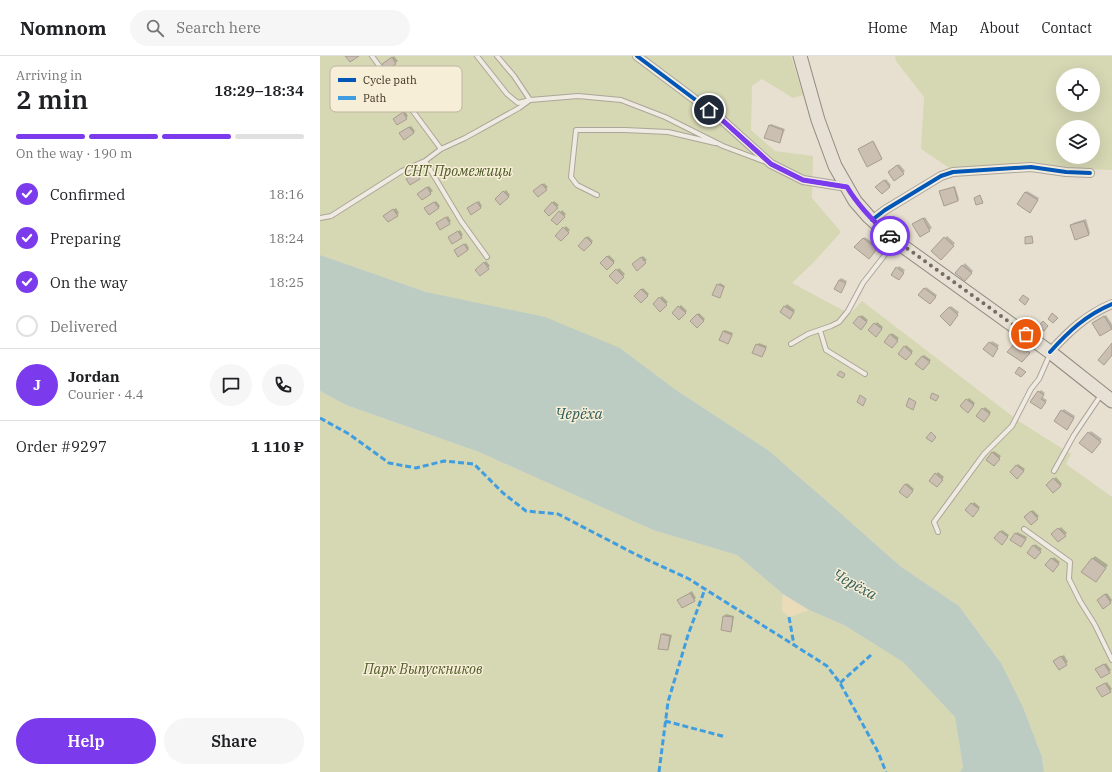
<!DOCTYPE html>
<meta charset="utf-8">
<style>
body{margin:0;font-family:"IBM Plex Serif",serif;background:#f6f6f6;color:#202124;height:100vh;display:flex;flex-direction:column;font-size:15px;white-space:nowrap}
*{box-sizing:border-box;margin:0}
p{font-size:13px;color:#757577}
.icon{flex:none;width:22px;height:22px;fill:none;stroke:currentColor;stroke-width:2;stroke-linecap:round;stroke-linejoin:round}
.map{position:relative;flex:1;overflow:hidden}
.panel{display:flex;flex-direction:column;background:#fff;width:320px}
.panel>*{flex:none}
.fabs{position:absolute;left:736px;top:12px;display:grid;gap:8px}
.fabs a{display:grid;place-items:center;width:44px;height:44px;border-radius:50%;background:#fff;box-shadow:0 4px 16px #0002;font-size:20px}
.pin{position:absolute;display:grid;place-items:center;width:34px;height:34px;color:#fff;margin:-17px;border:2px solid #fff;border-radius:50%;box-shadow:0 1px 4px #0007}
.courier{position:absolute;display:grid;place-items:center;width:40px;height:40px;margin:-20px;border:3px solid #7c3aed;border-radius:50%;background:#fff;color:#222;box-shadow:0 1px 5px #0007}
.summary em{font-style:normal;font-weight:600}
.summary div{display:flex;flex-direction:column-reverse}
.summary{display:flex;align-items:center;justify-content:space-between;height:68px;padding:0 16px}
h1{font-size:26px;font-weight:600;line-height:30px}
.bar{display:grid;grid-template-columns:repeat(4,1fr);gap:6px 4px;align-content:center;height:48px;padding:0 16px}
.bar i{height:5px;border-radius:3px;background:#e0e0e0}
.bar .selected{background:#7c3aed}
.bar p{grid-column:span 4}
.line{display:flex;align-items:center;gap:10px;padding:0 16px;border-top:1px solid #e0e0e0}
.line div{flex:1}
.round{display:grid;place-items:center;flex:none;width:42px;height:42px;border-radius:21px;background:#f6f6f6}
ol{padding:0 16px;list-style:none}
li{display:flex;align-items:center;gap:12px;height:44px}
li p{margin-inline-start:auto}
li .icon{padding:4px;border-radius:50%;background:#7c3aed;color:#fff;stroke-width:4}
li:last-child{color:#757577}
li i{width:22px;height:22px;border:2px solid #e0e0e0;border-radius:50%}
.primary-button{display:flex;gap:8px;margin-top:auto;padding:8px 16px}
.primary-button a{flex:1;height:46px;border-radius:24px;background:#7c3aed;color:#fff;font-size:16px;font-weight:600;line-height:46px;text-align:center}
.primary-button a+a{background:#f6f6f6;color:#202124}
header{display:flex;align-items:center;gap:24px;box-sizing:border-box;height:56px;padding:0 20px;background:#fff;border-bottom:1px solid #e0e0e0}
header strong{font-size:19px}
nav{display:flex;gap:22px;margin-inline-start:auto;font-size:14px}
.search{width:280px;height:36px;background:#f6f6f6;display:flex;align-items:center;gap:10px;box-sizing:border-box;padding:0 14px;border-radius:22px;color:#757577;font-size:15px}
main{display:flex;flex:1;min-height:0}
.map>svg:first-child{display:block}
.green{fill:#d6d7b3;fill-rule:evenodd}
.sand{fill:#eadcb9}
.water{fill:#bcccc2}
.shadow{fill:#0003}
.building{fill:#cbbfb2;stroke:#a89c90}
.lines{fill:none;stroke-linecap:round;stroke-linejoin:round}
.service-casing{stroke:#ada599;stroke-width:6}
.minor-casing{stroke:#ada599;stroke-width:10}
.primary-casing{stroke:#928b80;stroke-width:15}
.service{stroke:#efebe3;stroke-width:4}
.minor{stroke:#efebe3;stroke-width:8}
.primary{stroke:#e6e1d4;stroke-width:13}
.quiet{stroke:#3f9de0;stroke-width:3;stroke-dasharray:6 3;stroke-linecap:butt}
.cycleway-casing{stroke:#f7eed8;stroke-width:6}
.cycleway{stroke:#0057b8;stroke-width:4}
.done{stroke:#786c5e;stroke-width:4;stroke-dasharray:0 7.2}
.route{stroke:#7c3aed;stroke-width:5}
.labels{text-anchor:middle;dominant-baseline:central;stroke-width:3;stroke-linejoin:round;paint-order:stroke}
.park-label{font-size:14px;font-style:italic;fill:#4d5a26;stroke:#f7eed8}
.water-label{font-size:15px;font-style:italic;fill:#2f5d5a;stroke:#f7eed8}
.key{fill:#f7eed8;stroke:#bfb4a1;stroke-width:1}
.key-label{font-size:11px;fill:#3d2e20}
</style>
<header>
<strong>Nomnom</strong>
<div class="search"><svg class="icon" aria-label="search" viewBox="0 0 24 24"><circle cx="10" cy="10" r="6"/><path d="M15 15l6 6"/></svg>Search here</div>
<nav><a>Home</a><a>Map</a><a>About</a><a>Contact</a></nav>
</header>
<main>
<section class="panel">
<div class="summary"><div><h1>2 min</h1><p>Arriving in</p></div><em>18:29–18:34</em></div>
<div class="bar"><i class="selected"></i><i class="selected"></i><i class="selected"></i><i></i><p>On the way · 190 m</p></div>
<ol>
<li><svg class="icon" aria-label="check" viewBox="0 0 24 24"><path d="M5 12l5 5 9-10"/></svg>Confirmed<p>18:16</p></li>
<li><svg class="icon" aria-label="check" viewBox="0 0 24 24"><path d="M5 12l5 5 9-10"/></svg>Preparing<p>18:24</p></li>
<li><svg class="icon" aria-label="check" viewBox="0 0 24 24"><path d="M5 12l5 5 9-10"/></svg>On the way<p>18:25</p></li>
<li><i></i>Delivered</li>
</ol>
<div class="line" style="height:72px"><b class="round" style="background:#7c3aed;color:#fff">J</b><div><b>Jordan</b><p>Courier · 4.4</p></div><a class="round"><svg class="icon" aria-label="chat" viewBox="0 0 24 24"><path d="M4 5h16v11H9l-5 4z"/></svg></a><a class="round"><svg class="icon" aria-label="phone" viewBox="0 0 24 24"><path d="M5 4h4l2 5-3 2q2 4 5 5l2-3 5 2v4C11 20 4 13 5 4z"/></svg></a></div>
<div class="line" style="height:52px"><div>Order #9297</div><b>1 110 ₽</b></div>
<div class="primary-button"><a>Help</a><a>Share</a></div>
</section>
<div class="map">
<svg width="792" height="716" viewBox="0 0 792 716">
<rect width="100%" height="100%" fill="#e7e0d1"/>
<!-- green -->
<path class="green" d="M0 0H471L483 39 473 42 442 23 432 30 431 74 455 95 493 100 492 142 521 176 493 207 472 227 530 258 542 245 700 366 751 398 746 408 792 441V716H724L722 701 703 651 681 607 639 550 580 510 509 447 448 394 356 334 300 292 106 236 0 199Z
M575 0H792V114L723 111 637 117 601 93 604 41 576 5ZM743 19H773V49H743ZM743 71H773V101H743Z
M0 335 26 349 159 396 333 474 417 499 463 538 462 555 469 561 489 554 524 569 583 606 635 661 643 711 640 716H0Z"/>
<!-- sand -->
<path class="sand" d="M463 538 489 554 469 561 462 555Z"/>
<!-- water -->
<path class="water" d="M0 199 106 236 225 261 300 292 356 334 448 394 509 447 580 510 639 550 681 607 703 651 722 701 724 716H640L643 711 635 661 583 606 524 569 489 554 463 538 417 499 333 474 159 396 26 349 0 335Z"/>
<!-- shadow -->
<path class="shadow" d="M74 0 78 5 67 13 65 6Z
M85 55 88 60 78 68 76 61Z
M451 68 465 73 461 84 460 86 449 70Z
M91 70 95 75 93 77 82 75Z
M554 86 562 102 561 103 540 92Z
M579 108 585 115 575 124 571 115Z
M98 115 102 120 91 128 89 121Z
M566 123 571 129 562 137 557 131Z
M224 127 228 131 218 140 214 136Z
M109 130 113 135 102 143 100 136Z
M635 130 639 143 638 145 621 135 622 134Z
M186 134 190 139 180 148 176 143Z
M707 135 719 142 711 154 705 137Z
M116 145 120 150 118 152 107 150Z
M159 145 162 150 160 152 150 150Z
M234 145 239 149 229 159 225 155Z
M76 152 79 157 77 159 67 158Z
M242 154 246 158 237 168 233 164Z
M128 160 131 165 120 173 119 166Z
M605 161 612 172 600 180 593 168Z
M766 163 770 177 769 178 752 169 753 167Z
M246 170 250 174 241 184 237 180Z
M140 174 143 179 132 187 131 180Z
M268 180 273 185 263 194 259 190Z
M627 180 635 187 621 202 613 195Z
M545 181 558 191 551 200 536 191Z
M146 187 149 192 148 194 137 193Z
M289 199 295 205 287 212 281 207Z
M323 200 327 204 317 213 313 208Z
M166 205 170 210 160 219 156 214Z
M645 207 653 215 645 224 637 217Z
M579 210 585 214 581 221 572 218Z
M299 212 305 218 297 226 291 220Z
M521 222 527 225 521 236 519 224Z
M400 227 405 230 399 241 398 229Z
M606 231 617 239 612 245 605 233Z
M323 232 329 238 321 246 315 240Z
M342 240 348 246 340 254 334 248Z
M467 248 475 254 472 260 461 256Z
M361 249 367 255 359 263 353 257Z
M631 250 639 256 632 267 621 260Z
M379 257 385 263 377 270 371 265Z
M542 259 548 264 541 273 534 267Z
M786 259 792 268V272L780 279 775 266Z
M557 266 563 271 556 280 550 274Z
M405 274 413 277 408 287 403 275Z
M572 277 579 282 572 291 571 279Z
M672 285 679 289 674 298 664 293Z
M698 286 709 296 702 305 689 295Z
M439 287 447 290 442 300 437 289Z
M586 289 593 295 586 303 585 291Z
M604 299 611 304 603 313 602 301Z
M721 334 725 337 722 341 727 344 722 350 719 336Z
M649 342 655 347 648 356 641 350Z
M665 351 671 356 664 365 657 359Z
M744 353 755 360 748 371 742 355Z
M771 375 782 383 773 394 761 387Z
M674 395 681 400 674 409 667 404Z
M698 408 705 413 697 422 691 416Z
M618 416 624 421 617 430 611 424Z
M736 421 742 428 733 435 727 429Z
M587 427 594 433 587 441 580 436Z
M654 446 660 451 653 459 646 454Z
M713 454 719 460 711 468 705 461Z
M741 471 747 477 738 485 732 479Z
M682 474 689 479 682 487 675 482Z
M697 476 707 481 703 488 692 484Z
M715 488 722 493 716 500 714 490Z
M775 500 788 509 779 522 772 503Z
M734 501 740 506 733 514 727 509Z
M372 535 376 542 374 544H359Z
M787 537 792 544 791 546 780 542Z
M406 558 414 560 412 573 410 574 404 560Z
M343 577 352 579 349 592 347 593 342 579Z
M744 599 748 606 739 613 736 603Z
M786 607 791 614 789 616 778 612Z
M787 626 792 633 790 635 779 631Z"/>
<!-- building -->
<path class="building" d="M25 0H39L30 6Z
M72 1 76 8 66 14 62 8Z
M83 56 87 63 77 69 73 63Z
M449 69 463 74 460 87 444 82Z
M89 71 94 77 84 84 79 77Z
M553 85 562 103 547 111 538 93Z
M577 109 584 118 574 125 568 116Z
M96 116 100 123 90 129 86 123Z
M564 124 570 131 562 138 555 131Z
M222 128 227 134 218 141 213 135Z
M107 131 111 138 102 144 97 138Z
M634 131 638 145 624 150 619 135Z
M183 135 189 141 180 149 175 143Z
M705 136 718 144 710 157 697 148Z
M660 139 663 147 656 149 654 142Z
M114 146 119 152 109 159 104 152Z
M157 146 161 152 151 159 147 152Z
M232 146 238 152 229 160 224 155Z
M73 153 78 160 68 166 63 160Z
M239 155 245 161 237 169 231 164Z
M126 161 130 168 120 174 116 167Z
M603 162 610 175 600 181 592 168Z
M764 165 769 179 755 184 750 169Z
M243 171 249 177 241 185 235 180Z
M138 175 142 182 132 188 128 181Z
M712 180 713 187 705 188V181Z
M266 181 272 187 264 195 258 190Z
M624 181 634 190 621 204 611 195Z
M543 182 557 193 549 203 534 191Z
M144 188 148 194 138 201 134 194Z
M287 200 294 207 287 214 280 207Z
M321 201 326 207 317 215 312 208Z
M164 206 169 213 160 220 155 214Z
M642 209 652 217 645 225 635 217Z
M576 211 584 217 579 224 571 219Z
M296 213 304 221 297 228 289 220Z
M519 224 526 227 521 237 514 233Z
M397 228 404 231 400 242 392 239Z
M604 232 616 241 610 248 598 239Z
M321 233 328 240 321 247 314 240Z
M703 239 709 243 705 249 699 244Z
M339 241 347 249 340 256 333 248Z
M358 250 366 257 359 264 352 257Z
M464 250 474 256 470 263 460 256Z
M629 251 638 259 630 270 620 260Z
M732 257 738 262 733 267 728 263Z
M377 258 384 265 377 272 370 265Z
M539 260 547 266 541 274 533 267Z
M784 260 792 273 780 280 772 267Z
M723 265 728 270 724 275 718 271Z
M554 267 562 273 556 281 548 274Z
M403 275 412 279 408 288 399 284Z
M570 278 578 285 572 292 564 286Z
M669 286 678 292 673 301 663 293Z
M696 286 710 297 702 306 687 296Z
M792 287V299L784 309 778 304Z
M436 288 446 292 442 301 432 297Z
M584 290 592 297 586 304 578 298Z
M602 300 610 306 603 314 595 308Z
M699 311 706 316 701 321 695 317Z
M520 315 525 318 523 322 517 319Z
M718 335 724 339 721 343 726 346 721 353 710 346Z
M612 337 619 340 616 345 610 342Z
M540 339 546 343 543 350 537 346Z
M589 342 596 346 593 354 586 350Z
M646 343 654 349 648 357 640 350Z
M662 352 670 358 664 366 656 360Z
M741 354 754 362 747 374 734 365Z
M611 376 616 381 612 386 606 382Z
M768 376 781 386 772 397 759 387Z
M672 396 680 403 674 410 666 404Z
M696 409 704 415 697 423 690 416Z
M615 417 623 424 617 431 609 425Z
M733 422 741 430 733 437 726 429Z
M585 428 593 435 587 442 579 436Z
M651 447 659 453 653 461 645 454Z
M711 455 718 463 711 469 704 461Z
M738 472 746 480 738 486 731 478Z
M680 475 688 481 682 489 674 482Z
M695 477 706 483 701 491 690 484Z
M713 489 721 496 715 503 707 497Z
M731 502 739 508 733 516 725 509Z
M772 502 786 512 776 526 761 516Z
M370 537 375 545 362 552 357 544Z
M785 538 791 547 783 553 777 544Z
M403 560 413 561 411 576 401 574Z
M341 578 350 580 348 594 338 593Z
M741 600 747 609 739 614 733 605Z
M784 608 790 617 781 622 775 613Z
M785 627 791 636 782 641 776 632Z"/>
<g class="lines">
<defs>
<path id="service" d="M52 0 121 93
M157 0 187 38 198 47 210 44 194 20 177 0
M105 105 141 165 167 201
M277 139 257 129 251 121 256 74H305L348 76 395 87
M0 162 11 160 82 115 105 105 121 93 145 82 199 52 210 44 258 40 301 44 345 61 403 90 443 105
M500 274 506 294 545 318
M471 288 488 278 511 270 519 266 528 255 543 227 564 200 573 186
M734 415 754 379 781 339
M704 473 750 506 749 523 760 545 775 569 792 604
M618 476 614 466 664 398 692 370 711 333 719 323 730 298"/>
<path id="minor" d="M317 0 401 63 451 108 483 124 527 131
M552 164 565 154 621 120 633 116 711 111 746 116 770 117
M730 296C749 275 766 259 792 248"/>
<path id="primary" d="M480 0 498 64 515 110 535 145 549 161 577 186 730 296 792 345"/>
</defs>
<!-- service casing -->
<use href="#service" class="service-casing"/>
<!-- minor casing -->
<use href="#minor" class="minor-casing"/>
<!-- primary casing -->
<use href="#primary" class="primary-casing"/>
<!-- service -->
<use href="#service" class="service"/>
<!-- minor -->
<use href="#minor" class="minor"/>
<!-- primary -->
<use href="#primary" class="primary"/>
<!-- quiet -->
<path class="quiet" d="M0 362 29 378 69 407 96 412 124 405 154 408 183 437 206 455 238 458 315 498 369 523 474 589 507 610 520 627 558 696 566 716
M469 561 474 589
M520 627 551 599
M345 665 406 681
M339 716 348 646 368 579 385 533"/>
<defs>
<path id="cycleway" d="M317 0 401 63 451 108 483 124 527 131
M552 164 565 154 621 120 633 116 711 111 746 116 770 117
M730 296C749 275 766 259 792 248"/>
</defs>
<!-- cycleway casing -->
<use href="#cycleway" class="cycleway-casing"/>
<!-- cycleway -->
<use href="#cycleway" class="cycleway"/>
</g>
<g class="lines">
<!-- done -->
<path class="done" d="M570 180 706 278"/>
<!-- route -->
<path class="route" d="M389 54 401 63 451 108 483 124 527 131C539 151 553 165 570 180"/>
</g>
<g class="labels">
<!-- park labels -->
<g class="park-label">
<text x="138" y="115">СНТ Промежицы</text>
<text x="103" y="613">Парк Выпускников</text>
</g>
<!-- water labels -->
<g class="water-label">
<text x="259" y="357">Черёха</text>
<text transform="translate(535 528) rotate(29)">Черёха</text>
</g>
</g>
<!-- legend -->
<rect x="10" y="10" width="132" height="46" rx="6" class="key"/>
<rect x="18" y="22" width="18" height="4" fill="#0057b8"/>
<rect x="18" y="40" width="18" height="4" fill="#3f9de0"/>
<g class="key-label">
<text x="43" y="28">Cycle path</text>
<text x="43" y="46">Path</text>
</g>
</svg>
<div class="fabs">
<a><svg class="icon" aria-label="locate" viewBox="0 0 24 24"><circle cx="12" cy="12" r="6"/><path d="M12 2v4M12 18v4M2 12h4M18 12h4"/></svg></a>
<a><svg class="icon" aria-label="layers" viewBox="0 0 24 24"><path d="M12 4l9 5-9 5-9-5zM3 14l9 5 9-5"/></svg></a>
</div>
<div class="pin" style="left:706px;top:278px;background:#ea580c"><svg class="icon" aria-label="bag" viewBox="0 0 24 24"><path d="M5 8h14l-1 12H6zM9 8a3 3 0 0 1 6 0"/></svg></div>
<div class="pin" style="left:389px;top:54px;background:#1f2937"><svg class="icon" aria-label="home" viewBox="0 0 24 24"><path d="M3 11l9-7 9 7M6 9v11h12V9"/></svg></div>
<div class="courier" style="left:570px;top:180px"><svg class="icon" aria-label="car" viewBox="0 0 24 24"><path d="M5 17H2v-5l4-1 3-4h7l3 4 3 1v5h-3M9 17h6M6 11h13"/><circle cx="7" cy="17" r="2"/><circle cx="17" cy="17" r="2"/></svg></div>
</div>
</main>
